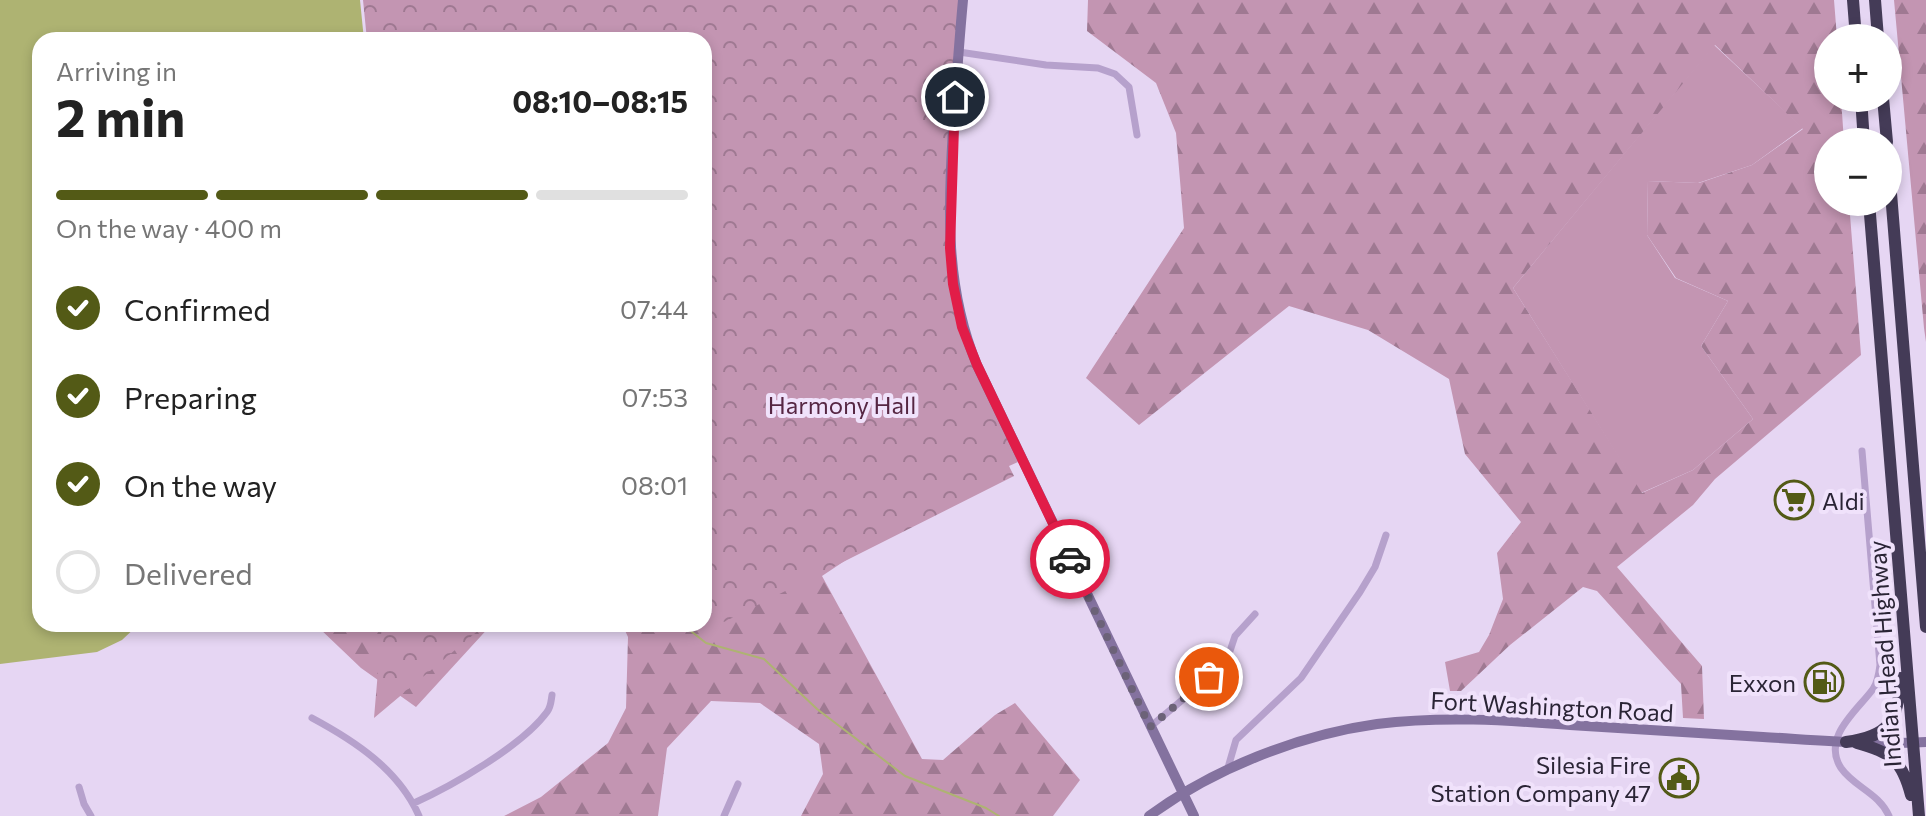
<!DOCTYPE html>
<meta charset="utf-8">
<style>
body{margin:0;font-family:Commissioner,sans-serif;background:#f2f2f2;color:#222;height:100vh;display:flex;flex-direction:column;font-size:30px;white-space:nowrap}
*{box-sizing:border-box;margin:0}
p{font-size:26px;color:#767676}
.icon{flex:none;width:44px;height:44px;fill:none;stroke:currentColor;stroke-width:2;stroke-linecap:round;stroke-linejoin:round}
.map{position:relative;flex:1;overflow:hidden}
.details{position:absolute;left:32px;top:32px;width:680px;height:600px;display:flex;flex-direction:column;background:#fff;border-radius:24px;box-shadow:0 4px 12px #0003}
.details>*{flex:none}
.tools{position:absolute;left:1814px;top:24px;display:grid;gap:16px}
.tools a{display:grid;place-items:center;width:88px;height:88px;border-radius:50%;background:#fff;box-shadow:0 4px 12px #0003;font-size:40px}
.pin{position:absolute;display:grid;place-items:center;width:68px;height:68px;color:#fff;margin:-34px;border:4px solid #fff;border-radius:50%;box-shadow:0 2px 8px #0007}
.courier{position:absolute;display:grid;place-items:center;width:80px;height:80px;margin:-40px;border:6px solid #e11d48;border-radius:50%;background:#fff;color:#222;box-shadow:0 2px 10px #0007}
.overview em{font-style:normal;font-weight:700}
.overview div{display:flex;flex-direction:column-reverse}
.overview{display:flex;align-items:center;justify-content:space-between;height:136px;padding:0 24px}
h1{font-size:52px;font-weight:700;line-height:60px}
.bar{display:grid;grid-template-columns:repeat(4,1fr);gap:12px 8px;align-content:center;height:96px;padding:0 24px}
.bar i{height:10px;border-radius:6px;background:#e0e0e0}
.bar .selected{background:#535a16}
.bar p{grid-column:span 4}
ol{padding:0 24px;list-style:none}
li{display:flex;align-items:center;gap:24px;height:88px}
li p{margin-inline-start:auto}
li .icon{padding:8px;border-radius:50%;background:#535a16;color:#fff;stroke-width:4}
li:last-child{color:#767676}
li i{width:44px;height:44px;border:4px solid #e0e0e0;border-radius:50%}
.map>svg:first-child{display:block}
.grass{fill:#c395b2}
.forest{fill:url(#forest-firs);fill-rule:evenodd}
.park{fill:url(#park-crowns)}
.water{fill:#aeb372}
.lines{fill:none;stroke-linecap:round;stroke-linejoin:round}
.stream{stroke:#aeb372;stroke-width:2}
.street{stroke:#b6a1cc;stroke-width:7}
.secondary{stroke:#84729f;stroke-width:10}
.highway{stroke:#443b57;stroke-width:12}
.done{stroke:#6c6278;stroke-width:8;stroke-dasharray:0 14.4}
.route{stroke:#e11d48;stroke-width:10}
.labels{text-anchor:middle;dominant-baseline:central;stroke-width:8;stroke-linejoin:round;paint-order:stroke}
.park-label{font-size:24px;fill:#562643;stroke:#f0e2fb}
.poi-label{font-size:24px;fill:#2a2435;stroke:#f0e2fb;text-anchor:end}
.street-label{font-size:24px;fill:#2a2435;stroke:#f0e2fb}
</style>
<div class="map">
<svg width="1926" height="816" viewBox="0 0 1926 816">
<defs>
<pattern id="forest-firs" width="22" height="20" patternUnits="userSpaceOnUse" patternTransform="scale(2)"><rect width="22" height="20" fill="#c395b2"/><path d="M5 1l3.5 6h-7zM16 11l3.5 6h-7z" fill="#9f7992"/></pattern>
<pattern id="park-crowns" width="20" height="18" patternUnits="userSpaceOnUse" patternTransform="scale(2)"><rect width="20" height="18" fill="#c395b2"/><path d="M2 6a3 3 0 1 1 6 0M12 15a3 3 0 1 1 6 0" fill="none" stroke="#9f7992"/></pattern>
</defs>
<rect width="100%" height="100%" fill="#e6d6f3"/>
<!-- grass -->
<path class="grass" d="M1714 45 1803 128 1752 165 1698 183 1648 181 1647 235 1675 278 1728 301 1701 346 1753 419 1693 470 1641 493 1513 288Z"/>
<!-- forest -->
<path class="forest" d="M1088 0H1834L1837 38H1828V98H1841L1844 142H1828V202H1849L1861 355 1715 479 1693 505 1617 567 1702 666 1704 719 1683 718 1681 684 1597 591 1583 587 1510 645 1461 691H1450L1445 662 1479 652 1489 635 1503 599 1497 553 1521 522 1465 454 1449 379 1368 330 1289 306 1139 425 1086 378 1184 228 1176 133 1156 83 1087 31ZM1715 45 1803 129 1752 165 1699 183 1648 181 1647 235 1676 278 1728 301 1701 346 1753 419 1693 470 1642 493 1513 288Z
M1894 0H1926V342L1924 328Z
M704 457 873 542 822 576 922 759 943 760 995 715 1015 703 1080 780 1053 816H801L823 774 819 744 760 703 711 701 667 748 658 816H504L541 797 608 743 626 708 628 637 622 624H704Z
M321 624H492L416 707 361 668 318 627Z"/>
<!-- park -->
<path class="park" d="M363 0H962L956 64 952 291 1018 462 1009 466 1014 476 724 622 704 608V40H367Z
M382 624H486L374 718Z"/>
<!-- water -->
<path class="water" d="M0 0H360L364 40H40V624H139L122 640 97 652 0 664Z"/>
<g class="lines">
<!-- stream -->
<path class="stream" d="M682 624 706 643 764 659 817 709 905 776 986 808 999 816"/>
<!-- street -->
<path class="street" d="M959 52 1046 65 1098 68 1115 74 1129 87 1137 135
M1862 451 1880 665C1879 673 1878 682 1873 689 1858 710 1821 737 1841 768 1854 787 1879 793 1889 816
M312 718C355 741 399 770 419 816
M1150 727 1218 670 1227 660 1235 636 1255 614
M1227 771 1236 740 1301 678 1360 592 1375 567 1386 535
M79 787 84 804 91 816
M414 803C452 786 522 746 547 712 551 707 551 701 552 695
M724 816 738 784"/>
<!-- secondary -->
<path class="secondary" d="M963 0C959 43 956 86 953 129 948 210 945 288 977 365L1194 816
M1149 816C1213 769 1298 735 1377 724 1441 716 1506 720 1570 725 1634 729 1699 733 1763 737 1817 740 1872 745 1926 742"/>
<!-- highway -->
<path class="highway" d="M1853 0 1856 38
M1875 0 1878 38
M1861 98 1864 142
M1883 98 1887 142
M1888 156 1926 627
M1869 202 1919 816
M1846 742C1890 736 1897 722 1901 678
M1857 743C1891 752 1902 760 1911 795"/>
</g>
<g class="lines">
<!-- done -->
<path class="done" d="M1070 559 1150 727 1209 677"/>
<!-- route -->
<path class="route" d="M955 97 950 248 953 284 962 327 977 365 1070 559"/>
</g>
<!-- icons -->
<defs>
<symbol id="supermarket-ring" viewBox="-11 -11 22 22"><circle r="9.5" fill="#f0e2fb" stroke="#535a16" stroke-width="1.5"/><path d="M-6-5.5h2.5l.6 2H6L4.5 2H-2.5L-4.4-4H-6ZM-1.5 3.2a1.3 1.3 0 1 0 .1 0ZM3 3.2a1.3 1.3 0 1 0 .1 0Z" fill="#535a16"/></symbol>
<symbol id="fuel-ring" viewBox="-11 -11 22 22"><circle r="9.5" fill="#f0e2fb" stroke="#535a16" stroke-width="1.5"/><path d="M-5.5-6h7V0h2V4h1.3V-2.5L3-4.5l.8-.8L6-3V5H2.5V1h-1V6h-7ZM-4.2-4.7v3.2H.2V-4.7Z" fill="#535a16"/></symbol>
<symbol id="civic-ring" viewBox="-11 -11 22 22"><circle r="9.5" fill="#f0e2fb" stroke="#535a16" stroke-width="1.5"/><path d="M-.6-6.5H3V-4.5H.6V-3L4-1V1h2V6H-6V1h2V-1L-.6-3ZM-1.2 2.5V6h2.4V2.5Z" fill="#535a16"/></symbol>
</defs>
<g fill-rule="evenodd">
<use href="#supermarket-ring" x="1772" y="478" width="44" height="44"/>
<use href="#fuel-ring" x="1802" y="660" width="44" height="44"/>
<use href="#civic-ring" x="1657" y="756" width="44" height="44"/>
</g>
<g class="labels">
<!-- park labels -->
<g class="park-label">
<text x="842" y="404">Harmony Hall</text>
</g>
<!-- poi labels -->
<g class="poi-label">
<text x="1822" y="500" text-anchor="start">Aldi</text>
<text x="1796" y="682">Exxon</text>
<text x="1651" y="764">Silesia Fire<tspan x="1651" dy="28">Station Company 47</tspan></text>
</g>
<!-- street labels -->
<g class="street-label">
<text transform="translate(1884 654) rotate(-94)">Indian Head Highway</text>
<text transform="translate(1552 706) rotate(3)">Fort Washington Road</text>
</g>
</g>
</svg>
<div class="tools">
<a>+</a>
<a>−</a>
</div>
<div class="pin" style="left:1209px;top:677px;background:#ea580c"><svg class="icon" aria-label="bag" viewBox="0 0 24 24"><path d="M5 8h14l-1 12H6zM9 8a3 3 0 0 1 6 0"/></svg></div>
<div class="pin" style="left:955px;top:97px;background:#1f2937"><svg class="icon" aria-label="home" viewBox="0 0 24 24"><path d="M3 11l9-7 9 7M6 9v11h12V9"/></svg></div>
<div class="courier" style="left:1070px;top:559px"><svg class="icon" aria-label="car" viewBox="0 0 24 24"><path d="M5 17H2v-5l4-1 3-4h7l3 4 3 1v5h-3M9 17h6M6 11h13"/><circle cx="7" cy="17" r="2"/><circle cx="17" cy="17" r="2"/></svg></div>
<section class="details">
<div class="overview"><div><h1>2 min</h1><p>Arriving in</p></div><em>08:10–08:15</em></div>
<div class="bar"><i class="selected"></i><i class="selected"></i><i class="selected"></i><i></i><p>On the way · 400 m</p></div>
<ol>
<li><svg class="icon" aria-label="check" viewBox="0 0 24 24"><path d="M5 12l5 5 9-10"/></svg>Confirmed<p>07:44</p></li>
<li><svg class="icon" aria-label="check" viewBox="0 0 24 24"><path d="M5 12l5 5 9-10"/></svg>Preparing<p>07:53</p></li>
<li><svg class="icon" aria-label="check" viewBox="0 0 24 24"><path d="M5 12l5 5 9-10"/></svg>On the way<p>08:01</p></li>
<li><i></i>Delivered</li>
</ol>
</section>
</div>
